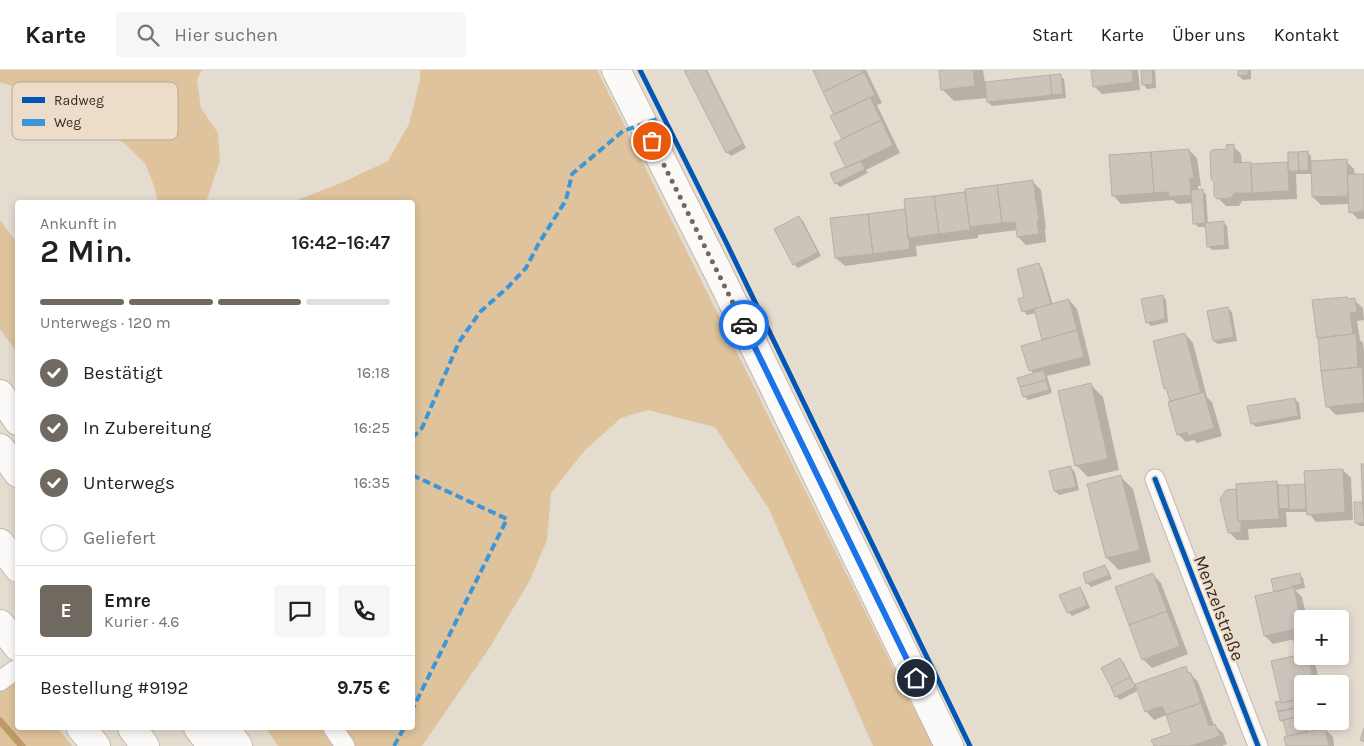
<!DOCTYPE html>
<html lang="de">
<meta charset="utf-8">
<style>
body{margin:0;font-family:Karla,sans-serif;background:#f6f6f6;color:#202124;height:100vh;display:flex;flex-direction:column;font-size:19px;white-space:nowrap}
*{box-sizing:border-box;margin:0}
p{font-size:16px;color:#757577}
.icon{flex:none;width:28px;height:28px;fill:none;stroke:currentColor;stroke-width:2;stroke-linecap:round;stroke-linejoin:round}
.map{position:relative;flex:1;overflow:hidden}
.drawer{position:absolute;left:15px;top:130px;width:400px;height:530px;display:flex;flex-direction:column;background:#fff;border-radius:5px;box-shadow:0 2px 8px #0003}
.drawer>*{flex:none}
.controls{position:absolute;left:1294px;top:540px;display:grid;gap:10px}
.controls a{display:grid;place-items:center;width:55px;height:55px;border-radius:5px;background:#fff;box-shadow:0 2px 8px #0003;font-size:25px}
.pin{position:absolute;display:grid;place-items:center;width:42px;height:42px;color:#fff;margin:-21px;border:2px solid #fff;border-radius:50%;box-shadow:0 1px 5px #0007}
.courier{position:absolute;display:grid;place-items:center;width:50px;height:50px;margin:-25px;border:4px solid #1a73e8;border-radius:50%;background:#fff;color:#222;box-shadow:0 1px 6px #0007}
.headline em{font-style:normal;font-weight:600}
.headline div{display:flex;flex-direction:column-reverse}
.headline{display:flex;align-items:center;justify-content:space-between;height:85px;padding:0 25px}
h1{font-size:32px;font-weight:600;line-height:38px}
.bar{display:grid;grid-template-columns:repeat(4,1fr);gap:8px 5px;align-content:center;height:60px;padding:0 25px}
.bar i{height:6px;border-radius:4px;background:#e0e0e0}
.bar .on{background:#706960}
.bar p{grid-column:span 4}
.line{display:flex;align-items:center;gap:12px;padding:0 25px;border-top:1px solid #e0e0e0}
.line div{flex:1}
.round{display:grid;place-items:center;flex:none;width:52px;height:52px;border-radius:5px;background:#f6f6f6}
ol{padding:0 25px;list-style:none}
li{display:flex;align-items:center;gap:15px;height:55px}
li p{margin-inline-start:auto}
li .icon{padding:5px;border-radius:50%;background:#706960;color:#fff;stroke-width:4}
li:last-child{color:#757577}
li i{width:28px;height:28px;border:2px solid #e0e0e0;border-radius:50%}
header{display:flex;align-items:center;gap:30px;box-sizing:border-box;height:70px;padding:0 25px;background:#fff;border-bottom:1px solid #e0e0e0}
header strong{font-size:24px}
nav{display:flex;gap:28px;margin-inline-start:auto;font-size:18px}
.search{width:350px;height:45px;background:#f6f6f6;display:flex;align-items:center;gap:12px;box-sizing:border-box;padding:0 18px;border-radius:5px;color:#757577;font-size:19px}
.map>svg:first-child{display:block}
.green{fill:#dec39c}
.shadow{fill:#0003}
.lines{fill:none;stroke-linecap:round;stroke-linejoin:round}
.stream{stroke:#bd9a64;stroke-width:7}
.building{fill:#ccc4bb;stroke:#b7b0a7}
.minor-casing{stroke:#c1b9b0;stroke-width:21}
.secondary-casing{stroke:#c1b9b0;stroke-width:30}
.motorway-casing{stroke:#c1b9b0;stroke-width:30}
.minor{stroke:#fbfaf8;stroke-width:19}
.secondary{stroke:#fbfaf8;stroke-width:28}
.motorway{stroke:#fbfaf8;stroke-width:28}
.quiet{stroke:#3d96d6;stroke-width:4;stroke-dasharray:8 4;stroke-linecap:butt}
.cycleway-casing{stroke:#edddc8;stroke-width:8}
.cycleway{stroke:#0057b8;stroke-width:5}
.done{stroke:#706960;stroke-width:5;stroke-dasharray:0 9}
.route{stroke:#1a73e8;stroke-width:6}
.labels{text-anchor:middle;dominant-baseline:central;stroke-width:4;stroke-linejoin:round;paint-order:stroke}
.street-label{font-size:18px;fill:#312b23;stroke:#edddc8}
.key{fill:#edddc8;stroke:#b5a896;stroke-width:1}
.key-label{font-size:14px;fill:#312b23}
</style>
<header>
<strong>Karte</strong>
<div class="search"><svg class="icon" aria-label="search" viewBox="0 0 24 24"><circle cx="10" cy="10" r="6"/><path d="M15 15l6 6"/></svg>Hier suchen</div>
<nav><a>Start</a><a>Karte</a><a>Über uns</a><a>Kontakt</a></nav>
</header>
<div class="map">
<svg width="1364" height="676" viewBox="0 0 1364 676">
<rect width="100%" height="100%" fill="#e5dcd0"/>
<!-- green -->
<path class="green" d="M0 0H202L197 10 201 38 218 63 220 91 206 132H158L154 116 145 93 125 74 67 35 0 12Z
M420 0H597L911 634 935 676H873L769 439 715 357 648 340 621 348 585 380 551 423 547 470 529 512 488 580 422 676H354L342 658H412V132H292L341 113 388 91 409 54 420 10Z
M0 150 17 173V283L0 259Z
M17 607 18 658H58L72 676H0V620Z
M266 658H324L336 676H278Z"/>
<!-- shadow -->
<path class="shadow" d="M686 0H707L746 78 731 86 727 82Z
M815 0H866L882 33 877 35 900 83 866 100 868 103 840 117 836 113 848 97 843 70 832 47 836 45Z
M940 0H983L985 13 1060 6 1064 9 1066 28 992 36 988 32V28L954 31 942 19Z
M1092 0H1138L1140 20 1102 24 1094 16Z
M1142 0H1155L1156 18 1147 19 1144 15Z
M1239 0H1251V9L1243 10 1239 6Z
M1233 76 1241 84 1242 94 1287 93 1307 82 1311 86V92L1346 91 1354 99 1355 105H1364V149H1358L1350 141V134L1321 135 1313 127 1312 104H1296L1297 129 1242 131 1239 136H1226L1218 128 1228 80Z
M1189 80 1197 88 1201 116H1198V121H1202L1206 124 1208 154 1223 152 1227 156 1229 179 1212 180 1208 176 1207 157H1198L1195 153 1193 133 1178 134 1173 130 1121 134 1113 125Z
M1033 112 1041 120 1046 159H1045L1046 172 1026 175 1018 167 1017 160 978 165V168L916 176 917 186 845 196 836 188 832 149 906 140 905 130Z
M799 147 803 151 821 186 798 198 794 194Z
M1039 195 1042 198 1053 235 1069 230 1077 239 1091 295 1047 306 1052 323 1028 330 1024 326 1034 304 1030 300 1044 271 1036 243 1027 245 1024 241 1026 228Z
M1163 226 1166 230 1168 252 1151 256 1147 252Z
M1354 230 1363 238 1364 250 1357 251 1360 270 1363 273 1364 282V342L1336 345 1328 337 1314 231Z
M1228 238 1232 242 1237 271 1218 274 1214 271Z
M1185 264 1193 273 1207 327 1212 332 1222 366 1197 373 1194 370 1186 372 1178 364 1171 332 1168 321 1165 318Z
M1091 315 1103 327 1119 400 1088 407 1076 395Z
M1295 329 1299 333 1301 349 1256 357 1252 353Z
M1071 398 1075 402 1079 420 1059 425 1055 421Z
M1343 400 1351 408 1353 450 1316 452 1308 442H1286L1287 457 1248 459 1249 470H1237L1229 462 1226 421 1277 413 1281 416 1304 415Z
M1121 407 1133 419 1151 492 1119 500 1107 488Z
M1364 433V456H1360L1356 453Z
M1105 496 1108 500 1112 509 1091 517 1087 513Z
M1153 505 1161 513 1188 584 1152 598 1143 589 1117 518Z
M1299 505 1303 508 1305 518 1295 520 1302 527 1307 549H1302V585L1298 581 1295 569 1273 574 1265 566 1276 523Z
M1079 518 1083 522 1090 538 1072 546 1068 542Z
M1302 585 1309 586 1315 593 1320 614H1302V638L1299 639 1302 642V651H1306L1308 663 1325 659 1333 667 1334 676H1287L1288 667 1285 654 1281 650 1282 635 1273 592Z
M1120 589 1124 593 1135 615 1185 598 1198 612 1214 655 1223 663 1227 674 1222 676H1155L1174 664 1167 645 1154 650 1146 641 1139 620 1120 630 1116 626Z"/>
<g class="lines">
<!-- stream -->
<path class="stream" d="M0 651 22 676"/>
</g>
<!-- building -->
<path class="building" d="M684 0H706L743 74 726 83Z
M813 0H862L864 2 823 22Z
M939 0H973L975 16 941 20Z
M1091 0H1132L1133 12 1093 17Z
M1141 0H1152L1153 14 1142 15Z
M1238 0H1248V5L1238 6Z
M864 2 875 25 834 45 823 22Z
M1061 4 1063 24 1052 25 1050 5Z
M1050 5 1052 25 987 32 985 12Z
M870 27 881 50 842 69 830 46Z
M881 50 893 75 846 98 834 73Z
M1234 74V93L1251 92 1252 123H1234L1231 128 1217 129 1214 126V112L1211 109 1210 82 1212 80 1227 79 1226 75Z
M1189 79 1194 108H1190L1191 125 1169 127 1168 122 1154 123 1151 82Z
M1308 81V100L1299 101 1298 82Z
M1151 82 1154 123 1112 126 1109 85Z
M1288 82H1298L1299 101H1288Z
M1347 89 1348 126 1312 127 1311 91Z
M861 91 865 99 835 114 830 103Z
M1288 92 1289 121 1252 123 1251 94Z
M1347 104H1364V141L1349 143Z
M1033 110 1039 151H1037L1039 164 1017 167 1015 152 1002 153 997 115Z
M997 115 1002 153 970 157 965 119Z
M1203 119 1205 153 1193 154 1191 120Z
M965 122 970 160 939 164 934 126Z
M934 126 939 164 908 168 904 129Z
M905 139 910 179 873 184 868 144Z
M868 144 873 184 835 188 830 148Z
M799 146 818 182 793 195 774 159Z
M1224 151 1225 175 1207 177 1205 153Z
M1039 193 1051 234 1022 242 1018 229 1024 227 1017 199Z
M1163 225 1165 249 1146 253 1141 229Z
M1347 227V229L1355 228 1357 242 1350 243 1353 264 1317 268 1312 230Z
M1069 229 1077 260 1042 270 1034 239Z
M1228 237 1234 267 1213 271 1207 241Z
M1077 260 1084 287 1029 301 1021 276Z
M1185 263 1201 323 1170 331 1166 318 1164 319 1153 271Z
M1353 264H1356L1358 297 1321 301 1318 268Z
M1362 297 1364 333 1326 337 1321 301Z
M1044 300 1046 310 1020 317 1017 308Z
M1046 310 1049 320 1023 327 1020 317Z
M1091 313 1108 389 1075 396 1058 321Z
M1204 322 1214 358 1188 366 1187 362 1177 365 1168 332Z
M1295 328 1298 346 1251 354 1247 336Z
M1361 394H1364V439H1363Z
M1071 396 1076 417 1054 421 1049 401Z
M1343 399 1345 442 1307 445 1304 401Z
M1121 405 1140 480 1106 488 1087 414Z
M1277 411 1279 449 1238 451 1236 414Z
M1305 414 1306 439 1289 440 1288 415Z
M1278 415H1288L1289 438 1279 439Z
M1236 419 1238 451H1241V462L1228 463 1220 429 1226 420Z
M1354 432H1363L1364 453H1355Z
M1105 495 1109 505 1086 514 1083 503Z
M1153 503 1167 541 1129 555 1115 517Z
M1300 503 1302 514 1292 516V518L1274 522 1271 509Z
M1080 517 1087 535 1067 543 1059 525Z
M1294 517 1302 558 1264 566 1255 526Z
M1167 541 1180 576 1142 590 1129 555Z
M1302 558V569L1294 571 1292 560Z
M1302 569V580L1297 581 1294 571Z
M1302 584V586H1308L1314 614H1302V628L1281 633 1271 591Z
M1120 588 1130 607 1111 617 1101 598Z
M1186 596 1188 603H1191L1201 633 1166 645 1162 636 1145 642 1135 614Z
M1130 607 1135 617 1115 627 1111 617Z
M1295 630 1296 638 1278 642 1275 632 1280 631 1281 633Z
M1201 633 1209 656 1215 654 1220 666 1191 676H1154L1151 670 1172 663 1166 645Z
M1299 637 1301 646 1280 651 1278 641Z
M1301 646H1302L1306 662 1287 666 1283 650Z
M1325 658 1329 676H1286L1284 667Z
M1364 658V672L1360 670Z"/>
<g class="lines">
<defs>
<path id="minor" d="M1155 409 1258 676
M0 611 15 600
M333 658 345 676"/>
<path id="secondary" d="M616 0 719 204 949 676"/>
<path id="motorway" d="M0 324 18 351
M0 378 18 403
M0 473 18 498
M0 554 18 577
M81 658 96 676
M132 658 145 676
M198 658 212 676
M225 658 238 676"/>
</defs>
<!-- minor casing -->
<use href="#minor" class="minor-casing"/>
<!-- secondary casing -->
<use href="#secondary" class="secondary-casing"/>
<!-- motorway casing -->
<use href="#motorway" class="motorway-casing"/>
<!-- minor -->
<use href="#minor" class="minor"/>
<!-- secondary -->
<use href="#secondary" class="secondary"/>
<!-- motorway -->
<use href="#motorway" class="motorway"/>
<!-- quiet -->
<path class="quiet" d="M412 368 422 358 459 272 480 242 507 218 526 198 539 173 566 130 572 104 623 61 663 47
M412 405 507 449 412 640
M394 676 404 658"/>
<defs>
<path id="cycleway" d="M640 0 725 170 970 676
M1155 409 1258 676"/>
</defs>
<!-- cycleway casing -->
<use href="#cycleway" class="cycleway-casing"/>
<!-- cycleway -->
<use href="#cycleway" class="cycleway"/>
</g>
<g class="lines">
<!-- done -->
<path class="done" d="M652 71 744 255"/>
<!-- route -->
<path class="route" d="M744 255 916 608"/>
</g>
<g class="labels">
<!-- street labels -->
<g class="street-label">
<text transform="translate(1219 538) rotate(69)">Menzelstraße</text>
</g>
</g>
<!-- legend -->
<rect x="12" y="12" width="166" height="58" rx="8" class="key"/>
<rect x="22" y="27" width="23" height="6" fill="#0057b8"/>
<rect x="22" y="49" width="23" height="7" fill="#3d96d6"/>
<g class="key-label">
<text x="54" y="35">Radweg</text>
<text x="54" y="57">Weg</text>
</g>
</svg>
<div class="controls">
<a>+</a>
<a>−</a>
</div>
<div class="pin" style="left:652px;top:71px;background:#ea580c"><svg class="icon" aria-label="bag" viewBox="0 0 24 24"><path d="M5 8h14l-1 12H6zM9 8a3 3 0 0 1 6 0"/></svg></div>
<div class="pin" style="left:916px;top:608px;background:#1f2937"><svg class="icon" aria-label="home" viewBox="0 0 24 24"><path d="M3 11l9-7 9 7M6 9v11h12V9"/></svg></div>
<div class="courier" style="left:744px;top:255px"><svg class="icon" aria-label="car" viewBox="0 0 24 24"><path d="M5 17H2v-5l4-1 3-4h7l3 4 3 1v5h-3M9 17h6M6 11h13"/><circle cx="7" cy="17" r="2"/><circle cx="17" cy="17" r="2"/></svg></div>
<section class="drawer">
<div class="headline"><div><h1>2 Min.</h1><p>Ankunft in</p></div><em>16:42–16:47</em></div>
<div class="bar"><i class="on"></i><i class="on"></i><i class="on"></i><i></i><p>Unterwegs · 120 m</p></div>
<ol>
<li><svg class="icon" aria-label="check" viewBox="0 0 24 24"><path d="M5 12l5 5 9-10"/></svg>Bestätigt<p>16:18</p></li>
<li><svg class="icon" aria-label="check" viewBox="0 0 24 24"><path d="M5 12l5 5 9-10"/></svg>In Zubereitung<p>16:25</p></li>
<li><svg class="icon" aria-label="check" viewBox="0 0 24 24"><path d="M5 12l5 5 9-10"/></svg>Unterwegs<p>16:35</p></li>
<li><i></i>Geliefert</li>
</ol>
<div class="line" style="height:90px"><b class="round" style="background:#706960;color:#fff">E</b><div><b>Emre</b><p>Kurier · 4.6</p></div><a class="round"><svg class="icon" aria-label="chat" viewBox="0 0 24 24"><path d="M4 5h16v11H9l-5 4z"/></svg></a><a class="round"><svg class="icon" aria-label="phone" viewBox="0 0 24 24"><path d="M5 4h4l2 5-3 2q2 4 5 5l2-3 5 2v4C11 20 4 13 5 4z"/></svg></a></div>
<div class="line" style="height:65px"><div>Bestellung #9192</div><b>9.75 €</b></div>
</section>
</div>
